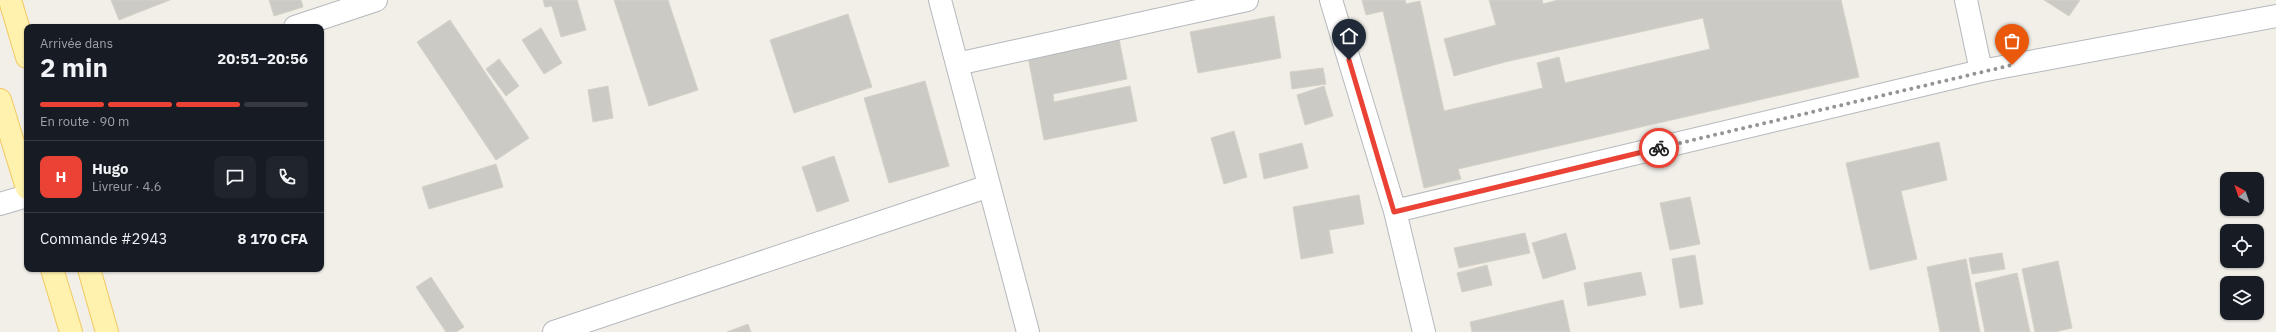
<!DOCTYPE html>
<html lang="fr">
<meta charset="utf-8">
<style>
body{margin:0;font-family:"IBM Plex Sans",sans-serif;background:#20242c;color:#f1f3f6;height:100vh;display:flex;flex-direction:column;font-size:15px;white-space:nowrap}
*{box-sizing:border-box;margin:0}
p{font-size:13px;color:#9ea1a6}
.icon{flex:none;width:22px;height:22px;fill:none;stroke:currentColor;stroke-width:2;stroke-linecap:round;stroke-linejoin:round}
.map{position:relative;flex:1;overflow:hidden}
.details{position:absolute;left:24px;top:24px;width:300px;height:248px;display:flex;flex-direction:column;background:#171b24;border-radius:8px;box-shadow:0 1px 3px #0004}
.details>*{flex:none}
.needle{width:26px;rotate:320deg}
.controls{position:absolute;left:2220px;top:172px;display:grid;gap:8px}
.controls a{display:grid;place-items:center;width:44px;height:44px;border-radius:8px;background:#171b24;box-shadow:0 1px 3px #0004;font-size:20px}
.pin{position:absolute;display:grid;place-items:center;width:34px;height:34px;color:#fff;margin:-41px -17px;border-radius:50% 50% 50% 0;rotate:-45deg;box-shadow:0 0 4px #0007}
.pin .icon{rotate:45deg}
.courier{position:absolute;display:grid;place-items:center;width:40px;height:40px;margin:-20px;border:3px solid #ea4335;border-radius:50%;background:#fff;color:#222;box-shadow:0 1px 5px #0007}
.summary em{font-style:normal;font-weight:800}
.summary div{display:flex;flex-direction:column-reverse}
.summary{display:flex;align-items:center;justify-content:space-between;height:68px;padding:0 16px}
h1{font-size:26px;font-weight:800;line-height:30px}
.bar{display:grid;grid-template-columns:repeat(4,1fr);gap:6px 4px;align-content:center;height:48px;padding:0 16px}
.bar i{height:5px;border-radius:3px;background:#363941}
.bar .on{background:#ea4335}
.bar p{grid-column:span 4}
.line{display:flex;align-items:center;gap:10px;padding:0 16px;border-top:1px solid #363941}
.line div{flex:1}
.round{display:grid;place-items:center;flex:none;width:42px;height:42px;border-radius:8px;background:#20242c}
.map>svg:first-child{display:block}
.building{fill:#cccac5;stroke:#d6d1c6}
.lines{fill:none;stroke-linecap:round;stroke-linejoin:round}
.minor-casing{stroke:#b5b8bc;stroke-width:24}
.major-casing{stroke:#f2c960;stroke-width:24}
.minor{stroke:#fff;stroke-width:22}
.major{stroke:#fff2af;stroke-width:22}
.done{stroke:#929495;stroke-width:4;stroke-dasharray:0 7.2}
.route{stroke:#ea4335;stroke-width:5}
</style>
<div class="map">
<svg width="2276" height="332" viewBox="0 0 2276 332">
<rect width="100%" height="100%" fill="#f1efe8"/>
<!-- building -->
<path class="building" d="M111 0H170L119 20Z
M269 0H301L303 7 274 16Z
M543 0H577L586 30 561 37 552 6 545 7Z
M614 0H668L698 90 649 106Z
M1362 0H1405L1406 4 1420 1 1444 111 1543 88 1537 63 1559 57 1565 83 1710 49 1703 18 1505 62 1454 76 1444 39 1496 25 1489 0H1542L1543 4 1558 0H1841L1859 77 1458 169 1461 179 1424 188 1383 11 1366 15Z
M2044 0H2080L2069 16Z
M848 14 872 87 794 113 770 40Z
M1274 16 1281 58 1198 73 1190 32Z
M450 20 529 138 496 160 417 42Z
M541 28 562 63 544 74 522 40Z
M1119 39 1127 79 1053 94 1054 102 1130 86 1137 121 1044 140 1028 57Z
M499 59 519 86 506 96 486 69Z
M1323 68 1326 84 1292 89 1290 72Z
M925 81 949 166 889 183 864 98Z
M608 86 613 118 593 122 588 90Z
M1324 86 1333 116 1305 125 1297 95Z
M1234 131 1247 177 1224 184 1211 138Z
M1939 142 1947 180 1901 191 1917 259 1870 270 1846 163Z
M1302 143 1308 168 1264 179 1259 154Z
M834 156 849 201 817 212 802 167Z
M496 164 503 187 429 209 422 187Z
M1359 195 1364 224 1329 230 1333 253 1301 259 1293 207Z
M1690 197 1700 244 1670 250 1660 203Z
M1525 233 1530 253 1459 268 1454 248Z
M1566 233 1576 269 1543 279 1532 243Z
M2002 253 2005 269 1972 274 1969 258Z
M1695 255 1703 304 1680 308 1672 259Z
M1966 259 1980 332H1940L1927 267Z
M2058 261 2072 328 2055 332H2035L2022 269Z
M1487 265 1492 285 1462 292 1457 273Z
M1641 272 1646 295 1588 306 1584 283Z
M2017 273 2030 332H1985L1975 283Z
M431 277 464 327 456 332H446L416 287Z
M1563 300 1570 332H1472L1470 322Z
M748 324 751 332H727Z"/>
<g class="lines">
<defs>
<path id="minor" d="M940 0 1028 332
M1331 0 1395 211 1424 332
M1966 0 1981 71
M295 27 376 0
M957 64 1247 0
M0 204 27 196
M1395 211 1981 71 2276 16
M554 332 989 186"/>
<path id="major" d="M10 0 27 57
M0 100 27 188
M52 269 71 332
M89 269 107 332"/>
</defs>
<!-- minor casing -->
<use href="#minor" class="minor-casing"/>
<!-- major casing -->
<use href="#major" class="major-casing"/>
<!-- minor -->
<use href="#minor" class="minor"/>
<!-- major -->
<use href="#major" class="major"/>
</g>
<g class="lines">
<!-- done -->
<path class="done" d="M1659 148 2012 65"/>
<!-- route -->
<path class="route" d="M1349 60 1394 212 1659 148"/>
</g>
</svg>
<div class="controls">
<a><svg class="needle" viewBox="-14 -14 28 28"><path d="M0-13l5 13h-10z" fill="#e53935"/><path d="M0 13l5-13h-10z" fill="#9ea1a6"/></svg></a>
<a><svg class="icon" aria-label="locate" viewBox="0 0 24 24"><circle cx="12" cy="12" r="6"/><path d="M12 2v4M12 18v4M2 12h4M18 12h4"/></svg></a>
<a><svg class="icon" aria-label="layers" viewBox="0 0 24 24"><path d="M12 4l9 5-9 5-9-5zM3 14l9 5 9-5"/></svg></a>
</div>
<div class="pin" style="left:2012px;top:65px;background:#ea580c"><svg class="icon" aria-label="bag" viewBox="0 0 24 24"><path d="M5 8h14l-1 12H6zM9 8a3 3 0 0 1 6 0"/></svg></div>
<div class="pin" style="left:1349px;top:60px;background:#1f2937"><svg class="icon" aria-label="home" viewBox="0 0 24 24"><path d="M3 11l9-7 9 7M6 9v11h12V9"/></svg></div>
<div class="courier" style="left:1659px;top:148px"><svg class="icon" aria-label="bike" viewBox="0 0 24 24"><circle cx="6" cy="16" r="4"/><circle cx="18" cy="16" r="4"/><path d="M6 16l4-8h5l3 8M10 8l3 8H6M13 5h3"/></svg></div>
<section class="details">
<div class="summary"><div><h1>2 min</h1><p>Arrivée dans</p></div><em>20:51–20:56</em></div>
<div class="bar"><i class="on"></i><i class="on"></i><i class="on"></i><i></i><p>En route · 90 m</p></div>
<div class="line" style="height:72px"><b class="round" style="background:#ea4335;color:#fff">H</b><div><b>Hugo</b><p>Livreur · 4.6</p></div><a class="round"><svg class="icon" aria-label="chat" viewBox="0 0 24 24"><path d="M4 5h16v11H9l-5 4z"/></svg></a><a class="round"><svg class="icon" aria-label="phone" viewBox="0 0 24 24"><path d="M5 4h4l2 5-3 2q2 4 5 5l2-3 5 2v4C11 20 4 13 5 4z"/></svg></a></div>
<div class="line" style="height:52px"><div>Commande #2943</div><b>8 170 CFA</b></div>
</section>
</div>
